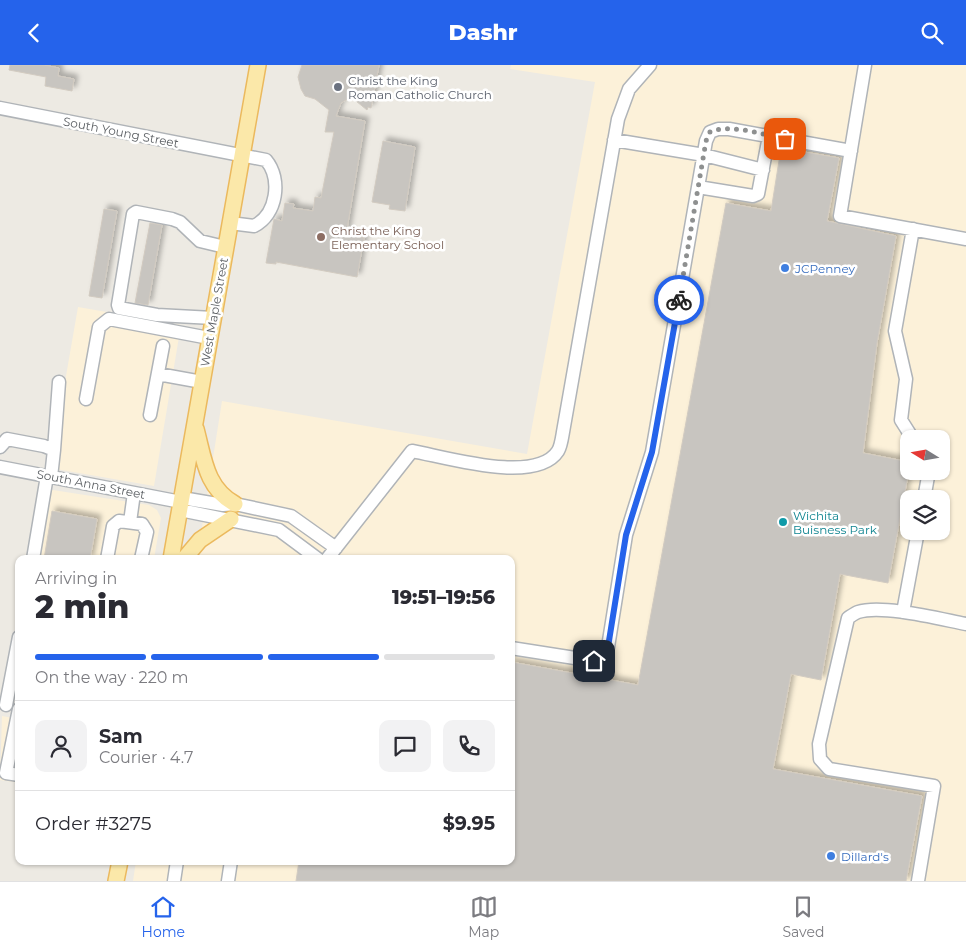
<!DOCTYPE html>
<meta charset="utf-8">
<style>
body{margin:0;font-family:Montserrat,sans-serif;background:#f2f2f3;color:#2b2b33;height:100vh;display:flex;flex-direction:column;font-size:19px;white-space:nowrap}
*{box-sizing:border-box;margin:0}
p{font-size:16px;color:#7c7c81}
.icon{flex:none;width:28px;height:28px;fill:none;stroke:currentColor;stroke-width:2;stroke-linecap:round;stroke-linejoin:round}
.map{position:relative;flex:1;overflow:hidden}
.drawer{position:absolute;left:15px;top:490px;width:500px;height:310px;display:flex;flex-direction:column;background:#fff;border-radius:10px;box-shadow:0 1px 4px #0004}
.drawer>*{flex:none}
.needle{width:32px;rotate:281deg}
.controls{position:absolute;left:900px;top:365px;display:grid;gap:10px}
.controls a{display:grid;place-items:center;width:50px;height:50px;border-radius:10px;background:#fff;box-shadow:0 1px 4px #0004;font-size:25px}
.pin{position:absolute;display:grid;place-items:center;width:42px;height:42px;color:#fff;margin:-21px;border-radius:10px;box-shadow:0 2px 8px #0006}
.courier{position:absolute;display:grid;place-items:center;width:50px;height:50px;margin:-25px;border:4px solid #2563eb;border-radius:50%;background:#fff;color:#222;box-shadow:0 1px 6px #0007}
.headline em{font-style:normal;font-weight:800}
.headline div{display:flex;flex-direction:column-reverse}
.headline{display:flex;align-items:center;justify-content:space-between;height:85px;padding:0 20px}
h1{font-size:32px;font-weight:800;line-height:38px}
.bar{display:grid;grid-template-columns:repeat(4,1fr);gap:8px 5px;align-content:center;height:60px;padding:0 20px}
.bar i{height:6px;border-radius:4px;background:#e1e1e2}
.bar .selected{background:#2563eb}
.bar p{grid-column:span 4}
.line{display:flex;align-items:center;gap:12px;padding:0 20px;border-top:1px solid #e1e1e2}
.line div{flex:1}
.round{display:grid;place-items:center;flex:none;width:52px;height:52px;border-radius:10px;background:#f2f2f3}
header{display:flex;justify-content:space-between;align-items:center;height:65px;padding:0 20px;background:#2563eb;color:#fff;font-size:22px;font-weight:800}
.menu{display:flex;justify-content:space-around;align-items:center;height:70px;border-top:1px solid #e1e1e2;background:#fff;font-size:14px;color:#7c7c81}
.menu a{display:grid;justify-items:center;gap:2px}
.menu .selected{color:#2563eb}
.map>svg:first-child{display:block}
.commercial{fill:#fcf1d9;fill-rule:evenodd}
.building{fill:#c8c5c0;stroke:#d2cbc1;filter:url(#shadow)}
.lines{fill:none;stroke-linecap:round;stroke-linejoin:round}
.minor-casing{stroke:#b0b4b8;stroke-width:15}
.major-casing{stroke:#ebb95e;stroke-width:18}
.minor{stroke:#fff;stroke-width:12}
.major{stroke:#fbe8a9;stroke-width:15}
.done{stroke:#8e9090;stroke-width:5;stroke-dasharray:0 9}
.route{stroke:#2563eb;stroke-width:6}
.worship-dot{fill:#6b7280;stroke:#fff;stroke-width:2}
.education-dot{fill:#8d6e63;stroke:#fff;stroke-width:2}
.shop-dot{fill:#3f7fe0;stroke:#fff;stroke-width:2}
.culture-dot{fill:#0f9aa8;stroke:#fff;stroke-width:2}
.labels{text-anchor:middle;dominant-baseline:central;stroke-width:5;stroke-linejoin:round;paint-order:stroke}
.worship-label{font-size:12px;fill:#5b616d;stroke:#fff;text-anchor:start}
.street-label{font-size:12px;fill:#5b5f63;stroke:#fff}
.education-label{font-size:12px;fill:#785e54;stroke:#fff;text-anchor:start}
.shop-label{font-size:12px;fill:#366cbe;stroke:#fff;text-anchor:start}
.culture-label{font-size:12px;fill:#0d838f;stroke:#fff;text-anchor:start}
</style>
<header><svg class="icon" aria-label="back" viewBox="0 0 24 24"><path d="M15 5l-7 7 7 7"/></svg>Dashr<svg class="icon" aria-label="search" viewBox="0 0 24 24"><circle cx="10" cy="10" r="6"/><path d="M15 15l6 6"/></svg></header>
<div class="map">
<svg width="966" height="816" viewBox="0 0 966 816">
<defs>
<filter id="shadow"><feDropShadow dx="4" dy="-4" stdDeviation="2.5" flood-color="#0004"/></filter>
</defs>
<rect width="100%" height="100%" fill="#edeae3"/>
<!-- commercial -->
<path class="commercial" d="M511 0H966V816H133L136 796H511V494H197L222 336 527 389 595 17 510 4ZM909 374H941V406H909ZM909 434H941V466H909Z
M78 242 181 260 154 421 50 403Z
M40 423 149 440 157 445 161 453 154 494H28Z
M2 651 19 654V718L0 715Z"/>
<!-- building -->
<path class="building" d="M10 0H44L59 3 58 11 74 14 72 26 45 21 46 12 9 5Z
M302 0H379L371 43 368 42 367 45 351 32 341 38 336 51 365 56 346 170 364 173 357 212 276 197V199L266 198 274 154 282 156 285 138 294 139 293 143 313 146 315 132 321 133 334 67H325L329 45 315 34 305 31 301 24 298 12Z
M383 76 415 82 405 146 389 144 390 140 372 137Z
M781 83 839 93 827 156 896 171 877 278 863 388 909 397V405L888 518 840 509 821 615 791 609 773 704 922 731 906 816H296L299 796H511V597L638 620 726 138 771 146Z
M104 144 117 146 102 233 89 231Z
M150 158 162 160 148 240 135 238Z
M52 446 97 454 90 494H44Z"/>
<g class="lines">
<defs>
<path id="minor" d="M865 0 840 151 966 174
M0 43 266 95C282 114 277 150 254 161L230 158
M614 75 704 90 763 105
M698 122 753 131 758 129 769 71
M913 164 895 266 906 314 901 355 913 374
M213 253 157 250 119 243 118 240 133 149 136 147 172 154 180 157 200 176 225 182
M158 309 202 317
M86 334 99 262 109 254 209 273
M150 350 163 281
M0 382 7 374 44 381 54 385 51 412
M54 385 59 317
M0 402 181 437
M182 433 223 440 235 439 291 451 336 483
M924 434 929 406
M180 445 279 465 318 494
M130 457 134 428
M33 494 47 411
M107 494 113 461 119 456 142 459 147 467 141 494
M327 494 412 386C446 392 536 420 558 386 561 381 562 373 563 367L618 54 629 24 650 0
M903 547 918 466
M511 583 594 596 602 593 608 582 626 470 652 387 706 76 710 67 718 64H729L851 86
M6 640 19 572
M19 644 6 708 19 710
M174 816 177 796
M228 816 231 796
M918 816 934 721 829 704 820 694 819 679 848 553C851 551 855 548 858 547 882 539 940 554 966 559"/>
<path id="major" d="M196 364C204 394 206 423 235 439
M171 494 258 0
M184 494 200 475 231 454
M116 816 120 796"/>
</defs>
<!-- minor casing -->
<use href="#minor" class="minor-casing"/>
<!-- major casing -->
<use href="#major" class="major-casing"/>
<!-- minor -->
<use href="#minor" class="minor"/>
<!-- major -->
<use href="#major" class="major"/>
</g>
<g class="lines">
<!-- done -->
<path class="done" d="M679 235 706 76 710 67C731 58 763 70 785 74"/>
<!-- route -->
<path class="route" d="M594 596 602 593 608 582 626 470 652 387 679 235"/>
</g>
<!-- markers -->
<circle class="worship-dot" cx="338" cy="22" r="5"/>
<circle class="education-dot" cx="321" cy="172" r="5"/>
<g class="shop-dot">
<circle cx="785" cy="203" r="5"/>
<circle cx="831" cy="791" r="5"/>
</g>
<circle class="culture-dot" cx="783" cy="457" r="5"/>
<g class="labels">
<!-- worship labels -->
<g class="worship-label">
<text x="348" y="15">Christ the King<tspan x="348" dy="14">Roman Catholic Church</tspan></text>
</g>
<!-- street labels -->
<g class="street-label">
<text transform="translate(121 67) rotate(11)">South Young Street</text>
<text transform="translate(214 247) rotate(-80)">West Maple Street</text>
<text transform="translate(91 419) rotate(11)">South Anna Street</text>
</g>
<!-- education labels -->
<g class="education-label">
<text x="331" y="165">Christ the King<tspan x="331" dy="14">Elementary School</tspan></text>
</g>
<!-- shop labels -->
<g class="shop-label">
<text x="795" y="203">JCPenney</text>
<text x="841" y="791">Dillard's</text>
</g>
<!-- culture labels -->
<g class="culture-label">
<text x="793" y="450">Wichita<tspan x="793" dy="14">Buisness Park</tspan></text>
</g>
</g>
</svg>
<div class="controls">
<a><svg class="needle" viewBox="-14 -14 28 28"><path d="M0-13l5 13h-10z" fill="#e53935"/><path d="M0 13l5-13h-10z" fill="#7c7c81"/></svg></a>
<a><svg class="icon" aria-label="layers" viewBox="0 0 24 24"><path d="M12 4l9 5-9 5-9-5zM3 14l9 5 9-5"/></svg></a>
</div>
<div class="pin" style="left:785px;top:74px;background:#ea580c"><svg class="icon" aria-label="bag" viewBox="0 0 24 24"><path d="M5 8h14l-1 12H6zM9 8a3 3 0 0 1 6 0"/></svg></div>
<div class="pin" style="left:594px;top:596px;background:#1f2937"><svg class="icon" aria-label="home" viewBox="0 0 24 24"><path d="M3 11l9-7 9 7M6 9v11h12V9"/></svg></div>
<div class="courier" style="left:679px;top:235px"><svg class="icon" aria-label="bike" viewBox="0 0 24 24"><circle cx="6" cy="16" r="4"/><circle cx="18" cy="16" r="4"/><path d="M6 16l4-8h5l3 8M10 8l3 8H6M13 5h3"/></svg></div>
<section class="drawer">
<div class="headline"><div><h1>2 min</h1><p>Arriving in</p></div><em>19:51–19:56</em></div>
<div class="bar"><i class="selected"></i><i class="selected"></i><i class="selected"></i><i></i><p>On the way · 220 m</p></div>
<div class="line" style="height:90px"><a class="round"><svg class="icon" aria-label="person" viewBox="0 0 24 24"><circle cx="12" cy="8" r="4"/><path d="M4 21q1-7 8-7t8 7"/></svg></a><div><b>Sam</b><p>Courier · 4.7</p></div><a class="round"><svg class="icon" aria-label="chat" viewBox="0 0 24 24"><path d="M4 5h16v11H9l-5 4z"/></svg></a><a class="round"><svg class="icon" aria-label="phone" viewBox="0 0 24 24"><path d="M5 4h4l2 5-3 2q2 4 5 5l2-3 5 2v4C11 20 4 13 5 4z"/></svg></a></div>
<div class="line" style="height:65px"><div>Order #3275</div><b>$9.95</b></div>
</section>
</div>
<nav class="menu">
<a class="selected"><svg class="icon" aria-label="home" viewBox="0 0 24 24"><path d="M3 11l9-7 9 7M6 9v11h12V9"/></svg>Home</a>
<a><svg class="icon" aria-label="map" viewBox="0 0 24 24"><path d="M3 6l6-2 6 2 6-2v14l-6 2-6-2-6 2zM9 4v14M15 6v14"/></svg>Map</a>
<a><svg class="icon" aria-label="saved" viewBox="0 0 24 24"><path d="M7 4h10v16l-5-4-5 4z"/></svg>Saved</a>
</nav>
